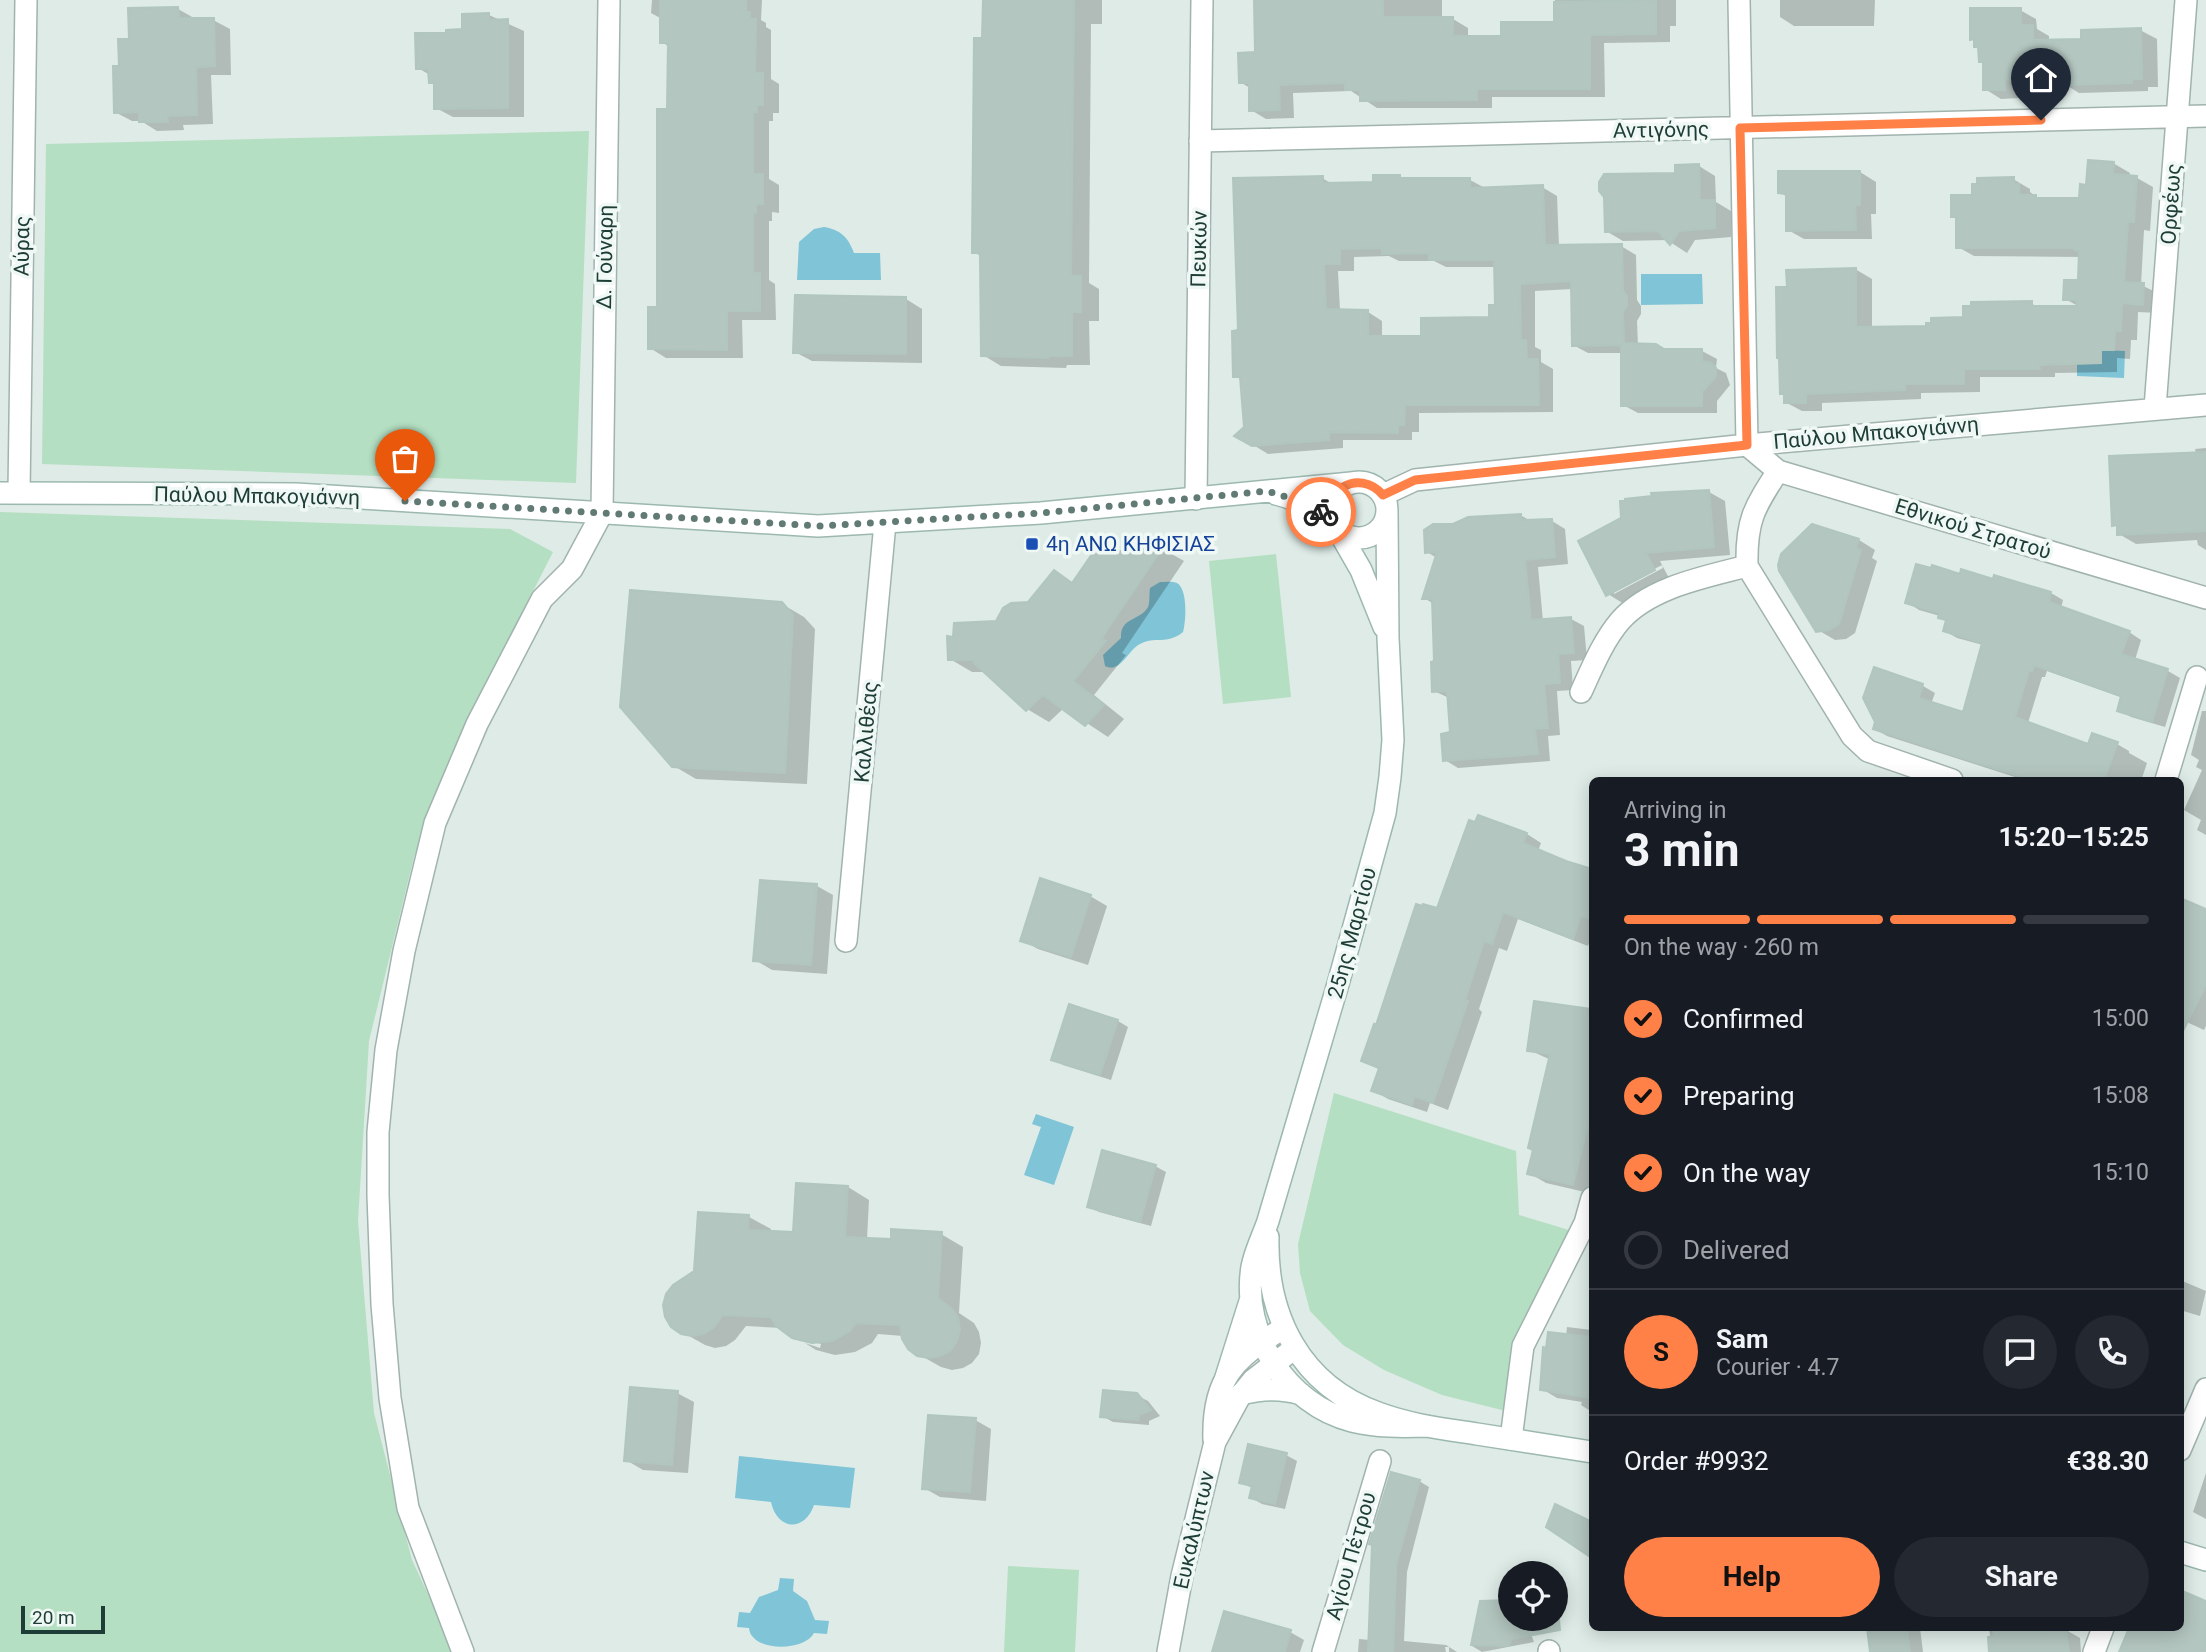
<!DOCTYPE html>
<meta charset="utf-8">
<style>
body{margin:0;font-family:Roboto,sans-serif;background:#242831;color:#f1f3f6;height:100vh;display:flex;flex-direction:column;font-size:26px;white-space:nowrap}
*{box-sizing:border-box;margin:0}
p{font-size:23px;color:#9ea1a6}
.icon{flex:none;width:38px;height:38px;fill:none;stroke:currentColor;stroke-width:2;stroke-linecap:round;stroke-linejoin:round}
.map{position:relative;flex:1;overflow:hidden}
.side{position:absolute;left:1589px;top:777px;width:595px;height:854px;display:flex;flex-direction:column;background:#171b24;border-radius:10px;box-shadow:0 4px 18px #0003}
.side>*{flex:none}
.controls{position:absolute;left:1498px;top:1561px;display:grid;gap:14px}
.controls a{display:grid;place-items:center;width:70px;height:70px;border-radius:50%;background:#171b24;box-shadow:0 4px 18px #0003;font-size:35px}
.scale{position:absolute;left:21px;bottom:18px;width:84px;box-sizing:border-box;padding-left:7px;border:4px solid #1e3d36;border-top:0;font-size:19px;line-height:24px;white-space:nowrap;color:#1e3d36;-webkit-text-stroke:5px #eff8f4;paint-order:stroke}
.pin{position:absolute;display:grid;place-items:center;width:60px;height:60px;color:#fff;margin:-72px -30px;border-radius:50% 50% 50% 0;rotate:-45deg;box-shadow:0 0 7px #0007}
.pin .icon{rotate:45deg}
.courier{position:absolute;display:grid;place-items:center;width:70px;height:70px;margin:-35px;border:5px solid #ff8148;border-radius:50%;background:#fff;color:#222;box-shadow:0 2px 9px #0007}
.headline em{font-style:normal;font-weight:700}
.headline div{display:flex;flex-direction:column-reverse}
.headline{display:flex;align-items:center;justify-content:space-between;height:119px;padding:0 35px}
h1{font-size:46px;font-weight:700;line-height:52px}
.bar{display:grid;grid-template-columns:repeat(4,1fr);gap:10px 7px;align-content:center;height:84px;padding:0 35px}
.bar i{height:9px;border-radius:5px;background:#363941}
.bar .on{background:#ff8148}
.bar p{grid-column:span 4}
.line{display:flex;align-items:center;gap:18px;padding:0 35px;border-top:2px solid #363941}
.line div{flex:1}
.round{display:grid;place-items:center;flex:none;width:74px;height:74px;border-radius:37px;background:#242831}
ol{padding:0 35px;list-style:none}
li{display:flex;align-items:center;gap:21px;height:77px}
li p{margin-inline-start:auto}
li .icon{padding:7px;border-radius:50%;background:#ff8148;color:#111;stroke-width:4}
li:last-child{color:#9ea1a6}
li i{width:38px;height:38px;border:4px solid #363941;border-radius:50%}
.primary-button{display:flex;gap:14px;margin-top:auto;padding:14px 35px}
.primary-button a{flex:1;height:80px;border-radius:42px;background:#ff8148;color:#111;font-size:28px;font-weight:700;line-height:80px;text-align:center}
.primary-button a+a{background:#242831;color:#f1f3f6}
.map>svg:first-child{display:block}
.green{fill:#b4dfc2}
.water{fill:#7fc4d7}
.shadow{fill:#0003;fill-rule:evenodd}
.building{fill:#b3c6bf;stroke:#b0c6be;stroke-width:2;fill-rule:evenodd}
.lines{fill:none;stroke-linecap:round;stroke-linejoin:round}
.minor-casing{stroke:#a1b3ae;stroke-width:24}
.tertiary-casing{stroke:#a1b3ae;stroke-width:24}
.secondary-casing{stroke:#9cb8b0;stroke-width:24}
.minor{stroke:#fff;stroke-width:21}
.tertiary{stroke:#fff;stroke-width:21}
.secondary{stroke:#fff;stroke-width:21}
.done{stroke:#617a74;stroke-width:7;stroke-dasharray:0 12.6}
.route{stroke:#ff8148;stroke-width:9}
.transit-dot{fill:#1a4fb4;stroke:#eff8f4;stroke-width:2.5}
.labels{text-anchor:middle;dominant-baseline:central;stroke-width:7;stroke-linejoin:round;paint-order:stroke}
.street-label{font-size:21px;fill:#1e3d36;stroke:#eff8f4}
.transit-label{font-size:21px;fill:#164399;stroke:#eff8f4;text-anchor:start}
</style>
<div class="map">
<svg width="2206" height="1652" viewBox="0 0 2206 1652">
<rect width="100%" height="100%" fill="#deebe6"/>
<!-- green -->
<path class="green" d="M589 131 576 483 42 464 46 144Z
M0 512 510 529 553 552 478 699 414 857 369 1041 358 1221 374 1413 412 1560 455 1652H0Z
M1276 554 1291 697 1223 704 1209 561Z
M1334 1093 1516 1151 1519 1215 1569 1230 1514 1340 1506 1411 1442 1395 1384 1370 1343 1345 1310 1311 1300 1273 1298 1244Z
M1008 1566 1079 1570 1075 1652H1004Z"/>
<!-- water -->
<path class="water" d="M824 227C841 230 848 237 854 253H880L881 280H797L799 242 814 229Z
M1641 274H1702L1703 304 1641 305Z
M2101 350 2125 351 2124 378 2077 376V362L2100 363Z
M1160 582C1165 582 1173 581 1177 583 1188 589 1186 622 1183 632 1167 645 1154 636 1140 644 1128 650 1120 674 1105 666L1103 655 1121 638C1120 617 1140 621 1148 607 1150 603 1149 594 1150 588Z
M1036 1114 1074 1127 1054 1185 1024 1175 1041 1127 1032 1124Z
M739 1456 855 1468 850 1508 814 1505C804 1533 777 1530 771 1502L735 1498Z
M780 1578 794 1579 793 1591 807 1601 815 1620 829 1621 827 1634 814 1633C804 1652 751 1652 749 1628L737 1627 739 1612 750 1613 759 1597 778 1590Z"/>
<!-- shadow -->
<path class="shadow" d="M652 0H762L761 20 766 23V27L771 30V79L779 84V113H773V121H769V179L779 185V213L772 212V221H769V280L775 284 776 320H742L743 358H666L650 348 659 309 669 111 670 47 661 42 662 19 651 13Z
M984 0H1102V24H1091L1089 283 1099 289V321H1089L1090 365H1067L1066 368 1001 366 983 355 982 257 974 252Z
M1256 0H1442V19H1453L1468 28V38L1503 37 1555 24V0H1676V26H1670V42L1604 43 1605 97H1492V108H1377L1351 91 1293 93 1294 118 1266 119 1251 110 1250 88 1240 82 1257 54Z
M1780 0H1875L1874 26H1794L1780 17Z
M178 9 194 18 213 20 230 29 231 75H211L213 124 183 125 184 130 157 131 141 121H132L115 112 121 67 131 41Z
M2020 10 2036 19 2037 29 2049 36V42L2083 41 2140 30 2157 39 2158 87H2148V91L2079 93 2066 85 2021 89 2020 98 2001 99 1985 89 1984 63 1980 61V49L1976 46V41L1972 39Z
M489 15 524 31V117H453L436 108 435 85 430 82V75L418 68 448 34 464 31Z
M2113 163 2130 173 2129 177 2137 178 2153 187 2150 231 2144 230 2141 285 2160 294 2159 313 2138 312 2137 340H2131L2130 359 2117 358V372L2055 373V377H1980V392L1921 393V399L1822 403V411H1802L1785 402V396L1781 393 1788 289 1855 269 1872 279V328H1928L2031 303 2039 308 2080 307 2065 299 2080 282 2081 257 1974 256 1958 247V219L1953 216 1973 197 2013 179 2030 189V192L2041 200 2081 199 2088 186Z
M1699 166 1715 176 1716 202 1731 211V237L1695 240 1687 253 1667 240 1623 241 1606 231 1677 174Z
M1860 172 1876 182V214H1871L1872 239H1804L1788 230 1787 197 1780 192Z
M1399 176 1405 180H1470L1485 188 1542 187 1557 196 1559 247 1621 246 1636 255 1637 300 1641 306V314L1637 321 1638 346 1664 351H1702L1717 359 1716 368 1726 373 1730 385 1717 401V413H1638L1623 405V353H1588L1573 345V289L1535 291V347L1541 350V362L1553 369V412L1419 413V432H1412V440H1343V448L1268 454 1237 435 1246 428 1242 380 1235 376 1240 332 1322 178 1334 185 1374 184ZM1389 256 1399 261H1434L1446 267H1496L1497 307 1491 319 1423 338H1382V321L1368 312 1340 311 1338 271H1354V257Z
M906 299 922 309V363L812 361 795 352Z
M2206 448V550L2198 545 2197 540 2136 544 2119 534V527L2114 525 2196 454 2195 449Z
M1709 492 1725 501 1730 555 1660 561 1670 580 1624 604 1608 594 1623 519ZM1662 565 1663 568 1614 594V590Z
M1520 515 1531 521H1552L1565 529 1568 564 1538 567 1543 621 1571 619 1584 626 1587 660 1571 661 1573 690 1557 691 1560 735 1548 736 1550 761 1458 768 1445 760 1452 734 1449 698 1434 691 1436 663 1434 604 1424 598 1437 558 1427 552 1453 525Z
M1813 526 1859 540 1875 550 1872 558 1877 561 1855 633 1846 639 1835 640 1818 630Z
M1163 549 1184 561 1122 653 1126 655 1094 695 1124 719 1108 737 1064 708 1049 722 1027 709 986 672H972L950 659 955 639 997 623 1028 604 1054 573 1074 584 1093 555Z
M1961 576 2051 593 2063 600 2061 608 2129 632 2141 640 2135 660 2168 671 2180 678 2165 727 2131 717 2119 710 2123 698 2047 671 2045 677H2042L2028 723 2089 746 2117 744 2129 751V753L2147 763 2142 778 2145 780H2077L2072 779 2071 780H2024L1887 736 1875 729 1877 722 1875 670 1923 686 1935 693 1931 704 1964 714 1983 645 1957 638 1945 631 1948 622 1940 616 1919 610 1907 602Z
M782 604 804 617 815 629 807 784 696 779 674 766Z
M2202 711H2206V835L2197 830 2201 820 2184 810 2202 770 2196 767 2199 760 2191 755Z
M1479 817 1527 834 1541 843 1538 851 1592 871V934L1588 946 1518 919 1507 951 1499 948 1479 1009 1482 1012 1448 1110 1430 1103 1427 1112 1388 1099 1373 1090 1380 1070 1363 1060 1377 1027 1438 910Z
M817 886 833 895 827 974 772 970 755 960Z
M1090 896 1107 906 1088 965 1038 949 1022 940Z
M2206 911V1026L2204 1030 2180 1019Z
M1536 1003 1592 1011V1181L1589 1193 1546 1183 1529 1173 1551 1060 1529 1050Z
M1118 1021 1128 1027 1111 1080 1063 1065 1053 1059Z
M1155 1166 1166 1172 1151 1226 1099 1212 1089 1206Z
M848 1187 869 1200 867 1239 892 1241 941 1234 963 1247 959 1313 974 1323 979 1332 981 1343 979 1354 972 1363 963 1368 952 1370 941 1367 918 1354 903 1336 878 1334 872 1343 855 1352 835 1355 816 1350 805 1343 820 1348 821 1344 794 1337 782 1328 746 1326 735 1340 726 1346 715 1348 705 1345 682 1332 696 1272 749 1217 771 1229 770 1233 794 1234Z
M2180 1280 2206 1291 2200 1316 2180 1310Z
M1567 1327 1592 1330V1412L1581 1405 1582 1402 1557 1398 1542 1389 1566 1336Z
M677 1393 694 1402 688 1473 643 1470 626 1460Z
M1136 1395 1148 1401 1160 1416 1149 1421V1425L1113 1422 1102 1416Z
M975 1420 991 1429 986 1501 940 1497 924 1488Z
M1286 1455 1297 1461 1285 1509 1262 1504 1251 1498 1252 1488 1241 1482Z
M2206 1473V1519L2193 1512Z
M1419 1481 1429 1487 1407 1572 1404 1641 1446 1645 1457 1652H1449V1647H1445L1446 1652H1358L1359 1639 1370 1640Z
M1510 1602V1619H1525L1534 1642 1482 1652 1472 1646 1481 1603Z
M2206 1605V1652H2121L2131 1628H2180Z
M1869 1628H1920L1923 1652H1883L1871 1640Z
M1989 1628H2055V1631L2066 1630 2080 1638 2081 1652H1992Z
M1290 1632 1304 1640 1300 1652H1214Z"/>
<!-- building -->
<path class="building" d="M660 0H746V12H750V19H756L755 73H763V105H757V112H753V174H763V204H756V213H753V273H760V311H727V350L648 349V307H657V109H667L668 43H660Z
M983 0H1074L1071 276H1081V312H1072V356H1049L1048 358 981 356 980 253H972L974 38H982Z
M1254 0H1383V17H1453V36H1501V22H1554V2L1656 0V34L1590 35V89H1477V100L1360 101V90H1345V83L1279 85 1280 110 1249 111V83H1239L1238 53 1255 52Z
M178 7 179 18H214L215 66 196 67 197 115 167 116 168 122H139V112L114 113 113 66H119L118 39H129L128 8Z
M1970 8H2021V25H2033V40L2081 39V30L2141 28 2142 79H2132V83L2061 85V76L2005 80V90H1983V62H1979L1978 47H1974V39L1970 40Z
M489 13V20L508 19V108L434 109V83H429L428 69H416L415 33H446V30L462 29V14Z
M2088 160 2114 162 2113 174 2137 176 2134 222H2128L2124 282 2144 283 2143 305 2122 303 2121 331H2115L2114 350H2101V363L2039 365 2040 369H1964V384H1905V390L1806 394V403H1784V394H1780L1779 358H1777L1776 287H1787L1786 270 1856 268V327L1926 326V323H1931V318L1963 317V306H1971V302L2032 301V306H2077V300H2063L2064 280H2078L2079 251 2074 250V248H1956V217H1951V195H1972V184H1977V178L2014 177V184H2019V195H2036V198H2079L2080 184 2086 185Z
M1699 164 1700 200H1715V228L1679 231 1670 245 1658 231 1605 232 1604 197 1599 191V182L1604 174 1675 173V165Z
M1778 171H1860V205H1855L1856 230 1786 231V194L1778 193Z
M1373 175H1400V178H1470V188L1543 185 1545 245 1622 244 1623 291 1627 296V306L1623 312 1624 343 1656 344 1664 349H1702V361L1711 363 1716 368V376L1702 392V406H1621V345L1572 346 1571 281 1520 284 1521 340H1526L1527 359H1538L1539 405H1405L1404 425H1398V433L1329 432V440L1252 446 1234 436 1244 427 1240 377H1233L1232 331 1238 330 1233 178 1323 176V183L1373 182ZM1382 248V254L1429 253V260H1494L1495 305H1489V317L1421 318V336H1368V310L1326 309 1324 264H1340V249Z
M795 295 906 297V354L793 353Z
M2206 452V531L2117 535V525L2112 526 2109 456Z
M1709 490 1714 547 1646 553 1655 570 1606 596 1578 541 1621 518 1620 501H1625V499L1652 496 1651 493Z
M1521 514V520L1552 519 1555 557 1525 560 1531 620 1571 617 1574 653 1558 654 1560 683 1544 684 1548 728 1535 729 1538 754 1443 761 1441 734 1450 732 1447 691 1432 692 1431 662 1434 661 1432 599H1422L1437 552 1425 553 1424 530 1433 524H1453L1468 517Z
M1812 524 1859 539 1856 548 1861 550 1839 624 1829 630 1816 632 1779 571 1778 565 1781 554Z
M1163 547 1101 639 1106 641 1073 681 1104 705 1085 726 1043 695 1026 711 974 663V660H948L947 636 953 637 954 623 996 621 1003 608 1011 603 1028 602 1054 570 1072 583 1092 554Z
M1916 564 1931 568 1932 565 1960 574 1961 569 1993 579 1994 575 2051 592 2049 602 2130 631 2121 654 2168 669 2152 722 2117 711 2121 696 2034 665 2032 671H2029L2015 717 2088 744 2092 733 2118 742 2104 780H2031L1873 729 1875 722 1863 698 1874 667 1923 684 1919 698 1963 712 1982 643 1943 631 1946 620 1938 618 1939 613 1905 603Z
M630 590 782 602 793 615 785 773 672 767 620 707Z
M1478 815 1527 833 1523 843 1566 861 1592 869V919L1581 916 1573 939 1503 912 1492 944 1484 941 1465 1000 1468 1001 1433 1103 1414 1096 1412 1105 1371 1091 1379 1068 1361 1061 1374 1024 1376 1025 1416 904 1423 906V904L1437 908 1469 820 1475 822Z
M1040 878 1091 895 1071 957 1020 941Z
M760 880 817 884 811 965 753 961Z
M2180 898 2206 909V985L2180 1037Z
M1534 1001 1592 1009V1110L1573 1185 1527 1174 1533 1150 1528 1148 1550 1054 1527 1051Z
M1069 1004 1118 1020 1100 1075 1051 1060Z
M1102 1150 1156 1165 1140 1222 1087 1207Z
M796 1183 848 1186 845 1237 891 1239V1229L942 1232 938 1298 952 1309 958 1318 960 1330 957 1341 950 1351 940 1356 929 1358 917 1356 908 1349 902 1339 900 1325 856 1323 850 1331 832 1341 812 1343 792 1338 776 1326 771 1317 723 1315 713 1328 703 1334 692 1336 681 1334 671 1327 665 1317 663 1305 666 1294 673 1285 694 1271 698 1212 749 1215 748 1230 793 1232Z
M1548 1332 1592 1337V1398L1540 1390 1543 1347 1546 1348Z
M630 1387 678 1391 672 1465 624 1461Z
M1103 1390 1137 1393 1151 1410 1139 1415 1138 1420 1100 1417Z
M928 1415 976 1418 970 1492 922 1489Z
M1248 1444 1287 1453 1275 1504 1249 1498 1252 1486 1239 1483Z
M1391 1472 1420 1480 1396 1565 1393 1652H1368L1372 1545 1369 1544Z
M1555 1504 1592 1522V1558L1546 1527Z
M2180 1590 2206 1601V1652H2119L2129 1628H2180Z
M1510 1600V1619H1559L1560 1630 1512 1639 1508 1646 1471 1645 1480 1601Z
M1224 1611 1291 1630 1285 1652H1212Z
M1867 1628H1907L1910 1652H1870Z
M1993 1628H2042V1631L2066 1628 2069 1652H1989L1988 1637 1994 1636Z"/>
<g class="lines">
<defs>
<path id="minor" d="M1739 0 1747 445 1778 471 2206 598
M1200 141 2206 116
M2155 408 2186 0
M1778 471C1754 508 1746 520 1747 566L1852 736 1868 751 1952 780
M19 492 26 0
M1383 495 1415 480 1747 445 2206 405
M1581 692C1592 668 1603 641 1620 621 1650 587 1705 577 1747 566
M2166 780 2197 677
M846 941 885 523
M1511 1439 1523 1346 1585 1223 1592 1198
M2180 1450 2206 1389
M1549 1651V1652
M463 1652 408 1508 390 1398 382 1304 378 1195V1132L386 1050 404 951 435 823 477 724 542 599 572 569 602 513
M1323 1652 1380 1461
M2094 1652 2103 1628"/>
<path id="tertiary" d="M1196 499 1202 0
M602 513 609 0
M1214 1440C1212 1380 1234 1357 1284 1328
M1168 1652 1182 1576 1215 1442 1240 1396 1253 1380 1295 1348"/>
<path id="secondary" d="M1331 510a28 28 0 1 1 56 0a28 28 0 1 1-56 0Z
M0 493 296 494 818 526 1041 513 1351 483
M1276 494C1299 500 1316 508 1334 525
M1387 513 1388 638 1393 740 1390 777 1385 813 1338 984 1268 1221C1263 1236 1255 1251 1252 1267 1241 1333 1287 1405 1352 1421 1377 1427 1401 1427 1427 1426
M1338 530 1361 570 1384 627
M1268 1237C1266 1316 1300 1385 1378 1413 1410 1425 1444 1429 1477 1434 1515 1440 1554 1446 1592 1452
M1226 1377 1251 1298
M1241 1394C1263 1389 1279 1388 1301 1394
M2180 1552 2206 1560"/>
</defs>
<!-- minor casing -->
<use href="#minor" class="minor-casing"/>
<!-- tertiary casing -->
<use href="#tertiary" class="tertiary-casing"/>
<!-- secondary casing -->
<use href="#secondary" class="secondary-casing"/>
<!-- minor -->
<use href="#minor" class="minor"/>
<!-- tertiary -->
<use href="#tertiary" class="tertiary"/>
<!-- secondary -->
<use href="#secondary" class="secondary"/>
</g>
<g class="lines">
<!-- done -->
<path class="done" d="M405 501 818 526 1041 513 1267 491 1305 503 1321 512"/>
<!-- route -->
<path class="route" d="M1321 512 1334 525C1318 491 1359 467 1383 495L1415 480 1747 445 1740 128 2041 120"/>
</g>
<!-- markers -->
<rect class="transit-dot" x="1025" y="537" width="14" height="14" rx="3.5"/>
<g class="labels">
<!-- street labels -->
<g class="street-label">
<text transform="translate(1661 130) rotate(-1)">Αντιγόνης</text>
<text transform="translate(2171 204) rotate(-86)">Ορφέως</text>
<text transform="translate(22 246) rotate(-89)">Αύρας</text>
<text transform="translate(1199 249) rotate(-89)">Πευκών</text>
<text transform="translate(605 257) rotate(-89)">Δ. Γούναρη</text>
<text transform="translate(1876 433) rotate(-5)">Παύλου Μπακογιάννη</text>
<text transform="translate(257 496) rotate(1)">Παύλου Μπακογιάννη</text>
<text transform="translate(1973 529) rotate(17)">Εθνικού Στρατού</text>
<text transform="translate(866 732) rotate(-85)">Καλλιθέας</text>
<text transform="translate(1352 933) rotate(-75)">25ης Μαρτίου</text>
<text transform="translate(1194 1530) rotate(-77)">Ευκαλύπτων</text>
<text transform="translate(1351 1556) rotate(-74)">Αγίου Πέτρου</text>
</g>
<!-- transit labels -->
<g class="transit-label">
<text x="1046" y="544">4η ΑΝΩ ΚΗΦΙΣΙΑΣ</text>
</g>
</g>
</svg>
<div class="controls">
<a><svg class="icon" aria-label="locate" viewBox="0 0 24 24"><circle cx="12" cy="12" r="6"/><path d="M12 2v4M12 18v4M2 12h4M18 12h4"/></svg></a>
</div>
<div class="scale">20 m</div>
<div class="pin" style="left:405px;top:501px;background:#ea580c"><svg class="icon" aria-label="bag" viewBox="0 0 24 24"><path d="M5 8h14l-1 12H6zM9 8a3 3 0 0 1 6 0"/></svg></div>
<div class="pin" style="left:2041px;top:120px;background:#1f2937"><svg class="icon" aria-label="home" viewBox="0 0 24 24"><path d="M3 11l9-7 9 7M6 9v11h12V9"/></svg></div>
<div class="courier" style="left:1321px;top:512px"><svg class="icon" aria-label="bike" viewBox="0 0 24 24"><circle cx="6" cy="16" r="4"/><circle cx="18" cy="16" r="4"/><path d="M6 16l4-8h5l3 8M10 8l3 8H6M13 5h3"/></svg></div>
<section class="side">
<div class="headline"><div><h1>3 min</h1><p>Arriving in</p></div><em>15:20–15:25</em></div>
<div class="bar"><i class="on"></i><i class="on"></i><i class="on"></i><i></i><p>On the way · 260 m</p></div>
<ol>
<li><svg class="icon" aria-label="check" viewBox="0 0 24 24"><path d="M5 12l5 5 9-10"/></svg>Confirmed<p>15:00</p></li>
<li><svg class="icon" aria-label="check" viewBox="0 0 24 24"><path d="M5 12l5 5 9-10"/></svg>Preparing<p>15:08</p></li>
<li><svg class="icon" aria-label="check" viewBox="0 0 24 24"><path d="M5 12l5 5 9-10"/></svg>On the way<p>15:10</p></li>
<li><i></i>Delivered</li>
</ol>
<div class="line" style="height:126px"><b class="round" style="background:#ff8148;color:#111">S</b><div><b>Sam</b><p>Courier · 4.7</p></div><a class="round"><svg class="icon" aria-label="chat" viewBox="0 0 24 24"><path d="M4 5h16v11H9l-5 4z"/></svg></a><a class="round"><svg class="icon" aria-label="phone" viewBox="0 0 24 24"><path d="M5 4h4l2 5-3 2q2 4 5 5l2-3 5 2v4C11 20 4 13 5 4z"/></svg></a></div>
<div class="line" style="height:91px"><div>Order #9932</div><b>€38.30</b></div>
<div class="primary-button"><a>Help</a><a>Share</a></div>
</section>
</div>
